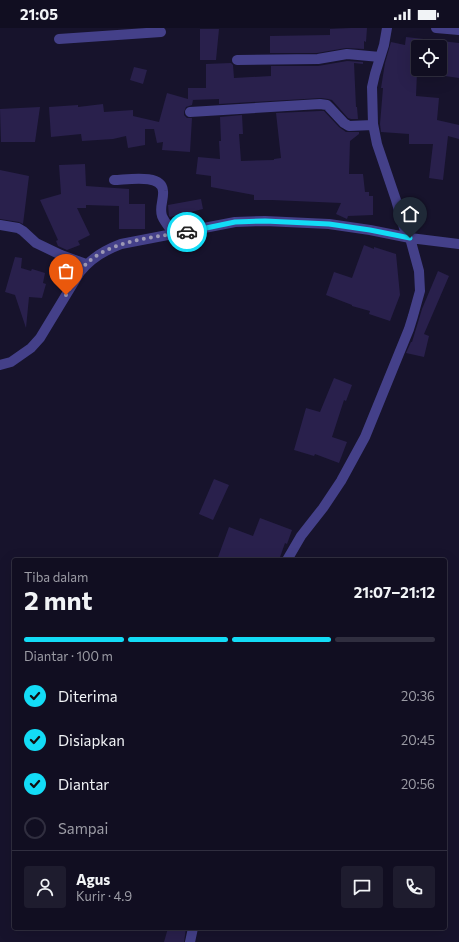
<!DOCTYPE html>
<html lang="id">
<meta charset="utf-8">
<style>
body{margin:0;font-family:Commissioner,sans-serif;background:#1e1c2e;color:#f1f3f6;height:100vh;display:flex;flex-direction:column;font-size:15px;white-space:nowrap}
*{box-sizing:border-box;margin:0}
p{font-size:13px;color:#9c9ca5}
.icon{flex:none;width:22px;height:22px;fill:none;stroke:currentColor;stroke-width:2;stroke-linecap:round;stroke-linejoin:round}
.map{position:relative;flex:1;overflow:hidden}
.sheet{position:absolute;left:12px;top:530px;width:435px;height:372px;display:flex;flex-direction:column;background:#110e21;border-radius:4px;box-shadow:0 4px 16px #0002,0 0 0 1px #302e3f}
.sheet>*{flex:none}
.tools{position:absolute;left:411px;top:12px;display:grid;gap:8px}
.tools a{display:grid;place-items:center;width:36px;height:36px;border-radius:4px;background:#110e21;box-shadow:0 4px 16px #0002,0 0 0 1px #302e3f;font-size:20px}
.pin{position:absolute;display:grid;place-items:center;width:34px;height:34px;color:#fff;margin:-41px -17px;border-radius:50% 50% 50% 0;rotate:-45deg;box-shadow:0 0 4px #0007}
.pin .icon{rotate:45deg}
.courier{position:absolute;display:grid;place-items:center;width:40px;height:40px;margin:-20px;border:3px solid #13dcf6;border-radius:50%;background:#fff;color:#222;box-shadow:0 1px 5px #0007}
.headline em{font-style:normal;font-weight:700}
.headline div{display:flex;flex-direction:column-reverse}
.headline{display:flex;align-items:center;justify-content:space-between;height:68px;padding:0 12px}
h1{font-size:26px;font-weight:700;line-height:30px}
.bar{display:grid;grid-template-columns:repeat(4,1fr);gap:6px 4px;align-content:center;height:48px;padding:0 12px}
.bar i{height:5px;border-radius:3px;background:#302e3f}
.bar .current{background:#13dcf6}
.bar p{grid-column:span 4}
.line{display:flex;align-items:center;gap:10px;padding:0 12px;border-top:1px solid #302e3f}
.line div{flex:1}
.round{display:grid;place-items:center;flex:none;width:42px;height:42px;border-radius:4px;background:#1e1c2e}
ol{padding:0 12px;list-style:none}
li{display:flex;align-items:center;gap:12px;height:44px}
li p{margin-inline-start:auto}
li .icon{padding:4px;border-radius:50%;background:#13dcf6;color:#111;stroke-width:4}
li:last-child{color:#9c9ca5}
li i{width:22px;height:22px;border:2px solid #302e3f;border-radius:50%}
.status{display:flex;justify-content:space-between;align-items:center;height:28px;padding:0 20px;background:#110e21;direction:ltr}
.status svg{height:11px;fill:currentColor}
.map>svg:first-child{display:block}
.building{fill:#29204c;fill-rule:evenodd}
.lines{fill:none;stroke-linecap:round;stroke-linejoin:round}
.minor{stroke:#444089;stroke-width:10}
.done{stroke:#9c98b4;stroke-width:4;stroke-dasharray:0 7.2}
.route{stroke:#13dcf6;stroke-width:5}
</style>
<div class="status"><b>21:05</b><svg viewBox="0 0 49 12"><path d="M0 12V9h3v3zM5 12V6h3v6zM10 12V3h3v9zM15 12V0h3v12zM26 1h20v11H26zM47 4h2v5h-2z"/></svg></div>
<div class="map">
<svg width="459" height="914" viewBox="0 0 459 914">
<rect width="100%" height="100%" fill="#17132c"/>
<!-- building -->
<path class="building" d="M351 0H367L366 14 364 13V21L346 20 317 25H270V8L330 7V1Z
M200 1H219L216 32H200Z
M406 9 459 15V50L417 44 416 68 439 70 437 92 459 97V111L448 108 443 152 429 150 433 116H409V106L381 104 380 96 383 60H381L385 35 391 14 405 17ZM418 19H440V41H418Z
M347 33 363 34V36L354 35 356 79H357L358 91H351L348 90 332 72 328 71 321 70 219 76V71L191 72H193L192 77 186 79 184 84V87L187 90H192L190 124 162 122 163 114 157 115 154 101H145V117L128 120 126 108 113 111 82 113 81 106 51 109 49 79 78 77V79L103 76 104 84 133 82V88L159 94 167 65 188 71V60H206V36L231 35 233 37 234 50 271 48V38H318Z
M134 39 147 42 143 56 130 52Z
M40 79 35 114H1L0 81Z
M320 83H324L339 99 346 104H359V106L350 113 349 146H363L365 164H369V168H373V187L348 188 347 191 336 186 341 175 272 172H254V167L211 159V148L196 146 198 129 220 131 219 113H221L220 89 242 87 243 106H239L241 133 274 132V131L281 130 276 85Z
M85 136 86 158 129 161V176H145V201H119V178L86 177V180H77L90 207 78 213 80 217 67 222 58 218 56 213 58 212 40 172 61 166 59 137Z
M0 142 29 148 23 196 19 194 0 191Z
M201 171 203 181 170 189 169 188 168 177Z
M364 217 374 221V219L396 226 400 267 390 293 369 286 370 283 352 278V277L326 267 334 244 352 250Z
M15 229 22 230 21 240 31 243 32 241 45 245 43 255 46 256 42 270 29 269 26 300 15 267 5 264Z
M438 243 449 248 424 306 429 308 424 329 406 325 411 314H412L422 281Z
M334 350 352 357 346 373 344 372 332 409 347 414 339 435 315 426 314 428 294 422 306 380 320 384Z
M214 451 229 457 213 492 199 486Z
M260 490 292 502 287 516 285 515 279 532H217L229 499 253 508Z
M168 900H186L184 914H164Z"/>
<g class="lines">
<!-- minor -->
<path class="minor" d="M436 0 459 2
M59 11 161 4
M237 32 318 31 347 26 380 29
M190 84 320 76 327 77 329 79 344 95 349 98 373 97
M114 152C126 152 162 145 163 163 164 172 159 179 162 188 165 195 170 200 174 206
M0 197 18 200 23 203 36 215 61 227 86 236
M0 337 11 334 31 320 40 310 80 244C91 230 105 222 121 216L235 194 265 193 329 196 370 202 410 210 459 216
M287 532 301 508 323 480 341 453 365 409 409 301 413 288 420 263 419 243 410 210 404 200 396 172 377 116 373 96 372 59 375 46 384 17 387 0
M190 914 193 900"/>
</g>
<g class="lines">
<!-- done -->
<path class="done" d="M66 267C72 257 78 244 86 236 111 212 155 209 187 204"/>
<!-- route -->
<path class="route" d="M187 204 235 194 265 193 329 196 370 202 410 210"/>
</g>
</svg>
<div class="tools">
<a><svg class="icon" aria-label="locate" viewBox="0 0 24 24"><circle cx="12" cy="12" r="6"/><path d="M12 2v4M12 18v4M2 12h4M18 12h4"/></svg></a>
</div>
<div class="pin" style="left:66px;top:267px;background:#ea580c"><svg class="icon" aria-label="bag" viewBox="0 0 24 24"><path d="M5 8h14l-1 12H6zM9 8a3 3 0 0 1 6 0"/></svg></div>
<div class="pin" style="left:410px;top:210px;background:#1f2937"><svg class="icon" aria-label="home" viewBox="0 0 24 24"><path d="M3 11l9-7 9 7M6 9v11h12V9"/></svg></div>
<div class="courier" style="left:187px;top:204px"><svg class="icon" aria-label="car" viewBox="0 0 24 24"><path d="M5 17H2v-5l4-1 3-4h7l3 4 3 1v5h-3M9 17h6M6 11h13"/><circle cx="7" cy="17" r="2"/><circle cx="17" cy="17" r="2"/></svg></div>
<section class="sheet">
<div class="headline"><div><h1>2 mnt</h1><p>Tiba dalam</p></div><em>21:07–21:12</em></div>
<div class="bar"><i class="current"></i><i class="current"></i><i class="current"></i><i></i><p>Diantar · 100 m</p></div>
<ol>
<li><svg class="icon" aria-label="check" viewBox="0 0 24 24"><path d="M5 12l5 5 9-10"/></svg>Diterima<p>20:36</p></li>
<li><svg class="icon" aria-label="check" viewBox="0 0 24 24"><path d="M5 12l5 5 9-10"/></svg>Disiapkan<p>20:45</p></li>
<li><svg class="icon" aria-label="check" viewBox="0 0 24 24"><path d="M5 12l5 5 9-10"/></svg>Diantar<p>20:56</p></li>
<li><i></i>Sampai</li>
</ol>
<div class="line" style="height:72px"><a class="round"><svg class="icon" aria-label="person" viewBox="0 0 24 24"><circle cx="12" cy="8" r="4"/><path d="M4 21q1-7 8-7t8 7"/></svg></a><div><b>Agus</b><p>Kurir · 4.9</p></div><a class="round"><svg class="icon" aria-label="chat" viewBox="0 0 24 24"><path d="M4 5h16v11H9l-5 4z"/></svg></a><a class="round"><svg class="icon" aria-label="phone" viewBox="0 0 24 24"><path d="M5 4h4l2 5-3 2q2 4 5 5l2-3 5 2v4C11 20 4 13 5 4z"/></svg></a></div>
</section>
</div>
